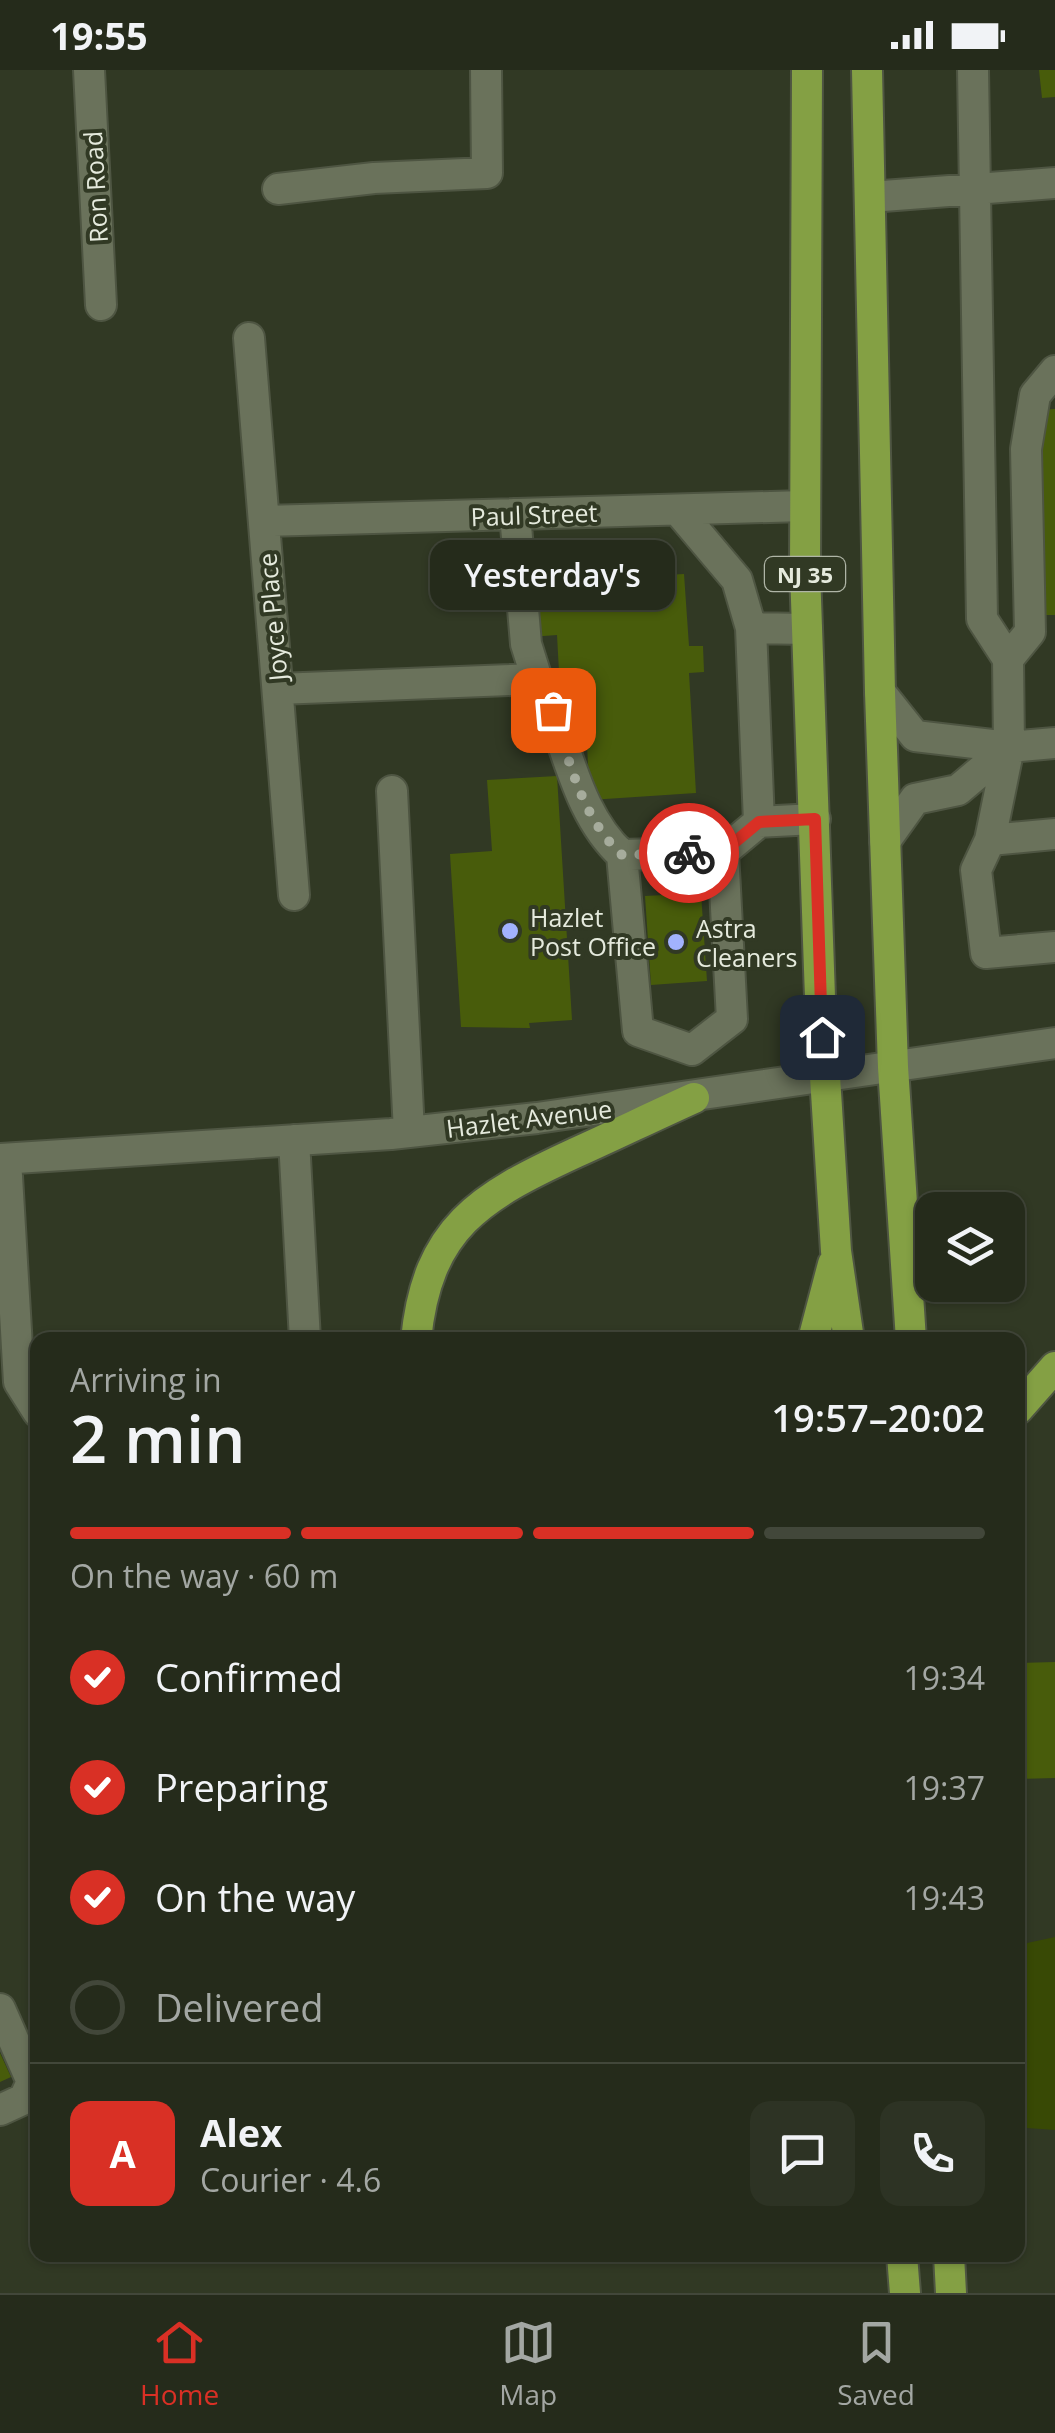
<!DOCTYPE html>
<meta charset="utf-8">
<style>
body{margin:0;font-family:"Open Sans",sans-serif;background:#2d3324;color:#f1f3f6;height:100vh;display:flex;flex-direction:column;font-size:38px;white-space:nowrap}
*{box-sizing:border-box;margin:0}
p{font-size:32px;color:#a3a7a3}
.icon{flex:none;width:55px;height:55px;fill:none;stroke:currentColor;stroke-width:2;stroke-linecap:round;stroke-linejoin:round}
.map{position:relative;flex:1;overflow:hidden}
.details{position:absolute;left:30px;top:1262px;width:995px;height:930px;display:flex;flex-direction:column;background:#252b1b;border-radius:20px;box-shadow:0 2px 8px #0004,0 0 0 2px #42473a}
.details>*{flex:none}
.fabs{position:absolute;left:915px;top:1122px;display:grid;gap:20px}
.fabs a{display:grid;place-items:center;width:110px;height:110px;border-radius:20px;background:#252b1b;box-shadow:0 2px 8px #0004,0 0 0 2px #42473a;font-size:50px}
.pin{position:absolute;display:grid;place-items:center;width:85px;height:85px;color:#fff;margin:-42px;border-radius:20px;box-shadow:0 5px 15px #0006}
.courier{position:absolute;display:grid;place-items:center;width:100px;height:100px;margin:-50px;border:8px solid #d93025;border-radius:50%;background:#fff;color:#222;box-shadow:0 2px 12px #0007}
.bubble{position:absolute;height:70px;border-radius:20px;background:#252b1b;box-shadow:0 2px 8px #0004,0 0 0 2px #42473a;font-size:32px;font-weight:600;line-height:70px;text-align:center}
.summary em{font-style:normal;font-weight:600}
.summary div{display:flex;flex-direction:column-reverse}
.summary{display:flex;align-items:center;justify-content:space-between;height:170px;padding:0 40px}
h1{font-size:65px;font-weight:600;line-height:75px}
.bar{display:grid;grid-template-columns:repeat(4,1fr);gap:15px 10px;align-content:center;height:120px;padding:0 40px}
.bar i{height:12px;border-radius:8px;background:#42473a}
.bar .selected{background:#d93025}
.bar p{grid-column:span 4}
.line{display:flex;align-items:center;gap:25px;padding:0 40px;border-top:2px solid #42473a}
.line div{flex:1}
.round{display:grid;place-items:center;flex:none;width:105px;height:105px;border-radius:20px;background:#2d3324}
ol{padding:0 40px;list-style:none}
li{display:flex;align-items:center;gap:30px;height:110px}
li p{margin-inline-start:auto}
li .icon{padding:10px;border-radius:50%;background:#d93025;color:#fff;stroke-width:4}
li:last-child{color:#a3a7a3}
li i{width:55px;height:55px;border:5px solid #42473a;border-radius:50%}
.status{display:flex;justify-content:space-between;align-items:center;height:70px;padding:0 50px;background:#252b1b;direction:ltr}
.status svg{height:28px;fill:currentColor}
.tabs{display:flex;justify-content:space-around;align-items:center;height:140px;border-top:2px solid #42473a;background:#252b1b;font-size:28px;color:#a3a7a3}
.tabs a{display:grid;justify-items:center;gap:5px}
.tabs .selected{color:#d93025}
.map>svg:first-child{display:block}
.green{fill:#384905}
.building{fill:#485c0b}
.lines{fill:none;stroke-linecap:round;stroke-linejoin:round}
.minor-casing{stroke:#4e5542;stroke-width:34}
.highway-casing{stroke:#4e5542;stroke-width:34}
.minor{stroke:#6a725b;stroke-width:30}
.highway{stroke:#84a044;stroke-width:30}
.done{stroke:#a6ac9c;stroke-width:10;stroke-dasharray:0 18}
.route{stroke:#d93025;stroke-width:12}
.poi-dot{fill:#a2b2fd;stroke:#313924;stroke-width:4}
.labels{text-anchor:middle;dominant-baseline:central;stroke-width:8;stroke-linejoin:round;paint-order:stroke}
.shield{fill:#313924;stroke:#afb5a6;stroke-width:2.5}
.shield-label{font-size:22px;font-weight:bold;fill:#e5eadd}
.street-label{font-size:25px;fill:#e5eadd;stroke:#313924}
.poi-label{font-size:25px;fill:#e5eadd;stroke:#313924;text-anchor:start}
</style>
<div class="status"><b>19:55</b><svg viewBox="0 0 49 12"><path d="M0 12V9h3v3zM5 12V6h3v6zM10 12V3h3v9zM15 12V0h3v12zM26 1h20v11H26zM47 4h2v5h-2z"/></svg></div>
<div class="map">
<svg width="1055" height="2223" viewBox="0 0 1055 2223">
<rect width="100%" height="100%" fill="#313924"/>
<!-- green -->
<path class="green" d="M1055 1867V2060L1027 2058 1018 1875Z"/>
<!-- building -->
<path class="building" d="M1039 0H1055V27L1042 28Z
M1055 339V545H1041V340Z
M628 494 629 507 684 504 689 576H703L704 602 689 603 696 723 590 730 586 657 570 658 567 619 560 620 557 565 530 567 527 512 601 508V496Z
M557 706 572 950 529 953 530 958 461 957 450 784 492 781 487 710Z
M701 823 707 911 651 915 645 826Z
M1055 1592V1708L1018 1709V1593Z
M0 1983 11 2007 0 2012Z"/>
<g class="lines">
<defs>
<path id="minor" d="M89 0 101 235
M973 0 982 549 1008 589 1009 677 990 770 976 800 986 883 1055 877
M278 119 374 108 487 103 486 0
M870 127 1055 113
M249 268 294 825
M678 440 737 510 751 558 759 752
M515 444 526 574 537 609
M264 451 804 436
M751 558 807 559
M1008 589 1030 562 1026 379 1035 325 1055 301
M278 619 537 609C567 667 573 740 622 785L638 961 692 980
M880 622 915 666 1009 677 1055 673
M392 721 409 1062
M990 770 1055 764
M885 771 915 729 958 720 1009 677
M622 785 723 782 759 752 815 749
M692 980 732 949 723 782
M294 1070 305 1270
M0 1089 391 1064 537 1048 1055 973
M6 1089 19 1312 38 1342
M0 1939 32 2012 24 2029 0 2040"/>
<path id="highway" d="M807 0 805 501 820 927 836 1181 849 1270
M867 0 880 622 893 997 911 1270
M416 1270C427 1157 480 1127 575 1083 615 1065 654 1046 694 1028
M813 1270 833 1194
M1018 1339 1055 1297
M902 2185 905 2223
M949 2185 951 2223"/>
</defs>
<!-- minor casing -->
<use href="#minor" class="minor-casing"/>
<!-- highway casing -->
<use href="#highway" class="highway-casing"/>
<!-- minor -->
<use href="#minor" class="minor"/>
<!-- highway -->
<use href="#highway" class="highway"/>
</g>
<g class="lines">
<!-- done -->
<path class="done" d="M553 640C570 692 581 747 622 785L689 783"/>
<!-- route -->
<path class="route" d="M689 783 723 782 759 752 815 749 822 967"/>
</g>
<!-- markers -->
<g class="poi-dot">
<circle cx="510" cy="861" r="10"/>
<circle cx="676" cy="872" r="10"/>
</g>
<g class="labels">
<!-- shield labels -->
<rect class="shield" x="765" y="487" width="80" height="34" rx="8"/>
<g class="shield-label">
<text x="805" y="504">NJ 35</text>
</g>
<!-- street labels -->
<g class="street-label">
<text transform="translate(95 117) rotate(-93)">Ron Road</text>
<text transform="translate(534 444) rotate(-2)">Paul Street</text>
<text transform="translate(272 547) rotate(-95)">Joyce Place</text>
<text transform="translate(529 1048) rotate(-7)">Hazlet Avenue</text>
</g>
<!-- poi labels -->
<g class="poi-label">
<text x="530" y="847">Hazlet<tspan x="530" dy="29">Post Office</tspan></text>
<text x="696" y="858">Astra<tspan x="696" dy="29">Cleaners</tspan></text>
</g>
</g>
</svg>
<div class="fabs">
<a><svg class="icon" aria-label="layers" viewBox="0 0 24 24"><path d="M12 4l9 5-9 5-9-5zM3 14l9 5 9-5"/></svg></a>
</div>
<div class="pin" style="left:553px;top:640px;background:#ea580c"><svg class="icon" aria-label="bag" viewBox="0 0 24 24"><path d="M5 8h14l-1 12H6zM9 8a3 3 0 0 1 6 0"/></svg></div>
<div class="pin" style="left:822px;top:967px;background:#1f2937"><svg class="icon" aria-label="home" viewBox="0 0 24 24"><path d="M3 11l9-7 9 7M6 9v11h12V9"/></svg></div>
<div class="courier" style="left:689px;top:783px"><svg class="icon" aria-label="bike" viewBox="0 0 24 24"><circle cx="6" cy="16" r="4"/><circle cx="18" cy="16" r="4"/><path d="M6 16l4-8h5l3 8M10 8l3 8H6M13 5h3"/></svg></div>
<div class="bubble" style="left:430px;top:470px;width:245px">Yesterday's</div>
<section class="details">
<div class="summary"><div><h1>2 min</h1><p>Arriving in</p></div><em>19:57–20:02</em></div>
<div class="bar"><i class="selected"></i><i class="selected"></i><i class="selected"></i><i></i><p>On the way · 60 m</p></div>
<ol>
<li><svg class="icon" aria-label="check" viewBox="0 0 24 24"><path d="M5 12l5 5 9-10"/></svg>Confirmed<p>19:34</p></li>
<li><svg class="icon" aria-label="check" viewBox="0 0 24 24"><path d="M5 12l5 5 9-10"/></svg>Preparing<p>19:37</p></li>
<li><svg class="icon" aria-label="check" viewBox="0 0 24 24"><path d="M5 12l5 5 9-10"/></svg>On the way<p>19:43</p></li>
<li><i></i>Delivered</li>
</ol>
<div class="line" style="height:180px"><b class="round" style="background:#d93025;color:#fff">A</b><div><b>Alex</b><p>Courier · 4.6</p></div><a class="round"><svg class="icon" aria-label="chat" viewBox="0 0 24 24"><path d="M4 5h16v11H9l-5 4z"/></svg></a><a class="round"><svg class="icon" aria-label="phone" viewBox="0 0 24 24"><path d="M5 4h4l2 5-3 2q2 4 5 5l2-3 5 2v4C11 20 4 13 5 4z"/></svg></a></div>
</section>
</div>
<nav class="tabs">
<a class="selected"><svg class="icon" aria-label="home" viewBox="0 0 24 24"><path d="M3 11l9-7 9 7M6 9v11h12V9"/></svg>Home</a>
<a><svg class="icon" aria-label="map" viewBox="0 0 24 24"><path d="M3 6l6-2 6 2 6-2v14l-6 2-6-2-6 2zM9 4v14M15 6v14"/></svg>Map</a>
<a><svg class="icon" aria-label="saved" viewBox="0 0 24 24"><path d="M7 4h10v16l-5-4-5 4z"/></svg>Saved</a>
</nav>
